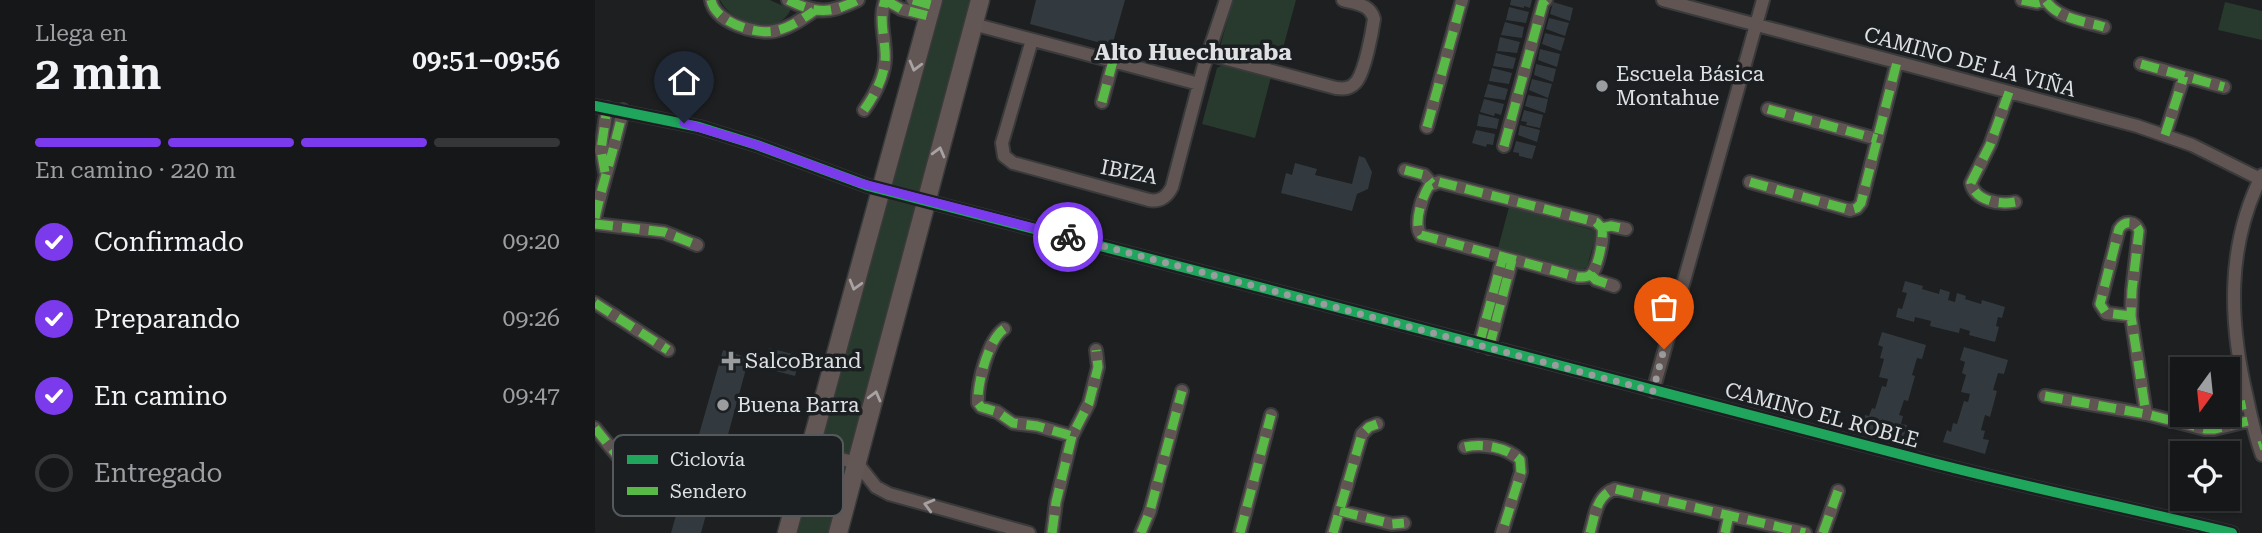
<!DOCTYPE html>
<html lang="es">
<meta charset="utf-8">
<style>
body{margin:0;font-family:"Roboto Serif",serif;background:#232426;color:#f1f3f6;height:100vh;display:flex;flex-direction:column;font-size:26px;white-space:nowrap}
*{box-sizing:border-box;margin:0}
p{font-size:23px;color:#9e9fa2}
.icon{flex:none;width:38px;height:38px;fill:none;stroke:currentColor;stroke-width:2;stroke-linecap:round;stroke-linejoin:round}
.map{position:relative;flex:1;overflow:hidden}
.sheet{display:flex;flex-direction:column;background:#161719;width:595px}
.sheet>*{flex:none}
.needle{width:46px;rotate:195deg}
.controls{position:absolute;left:1575px;top:357px;display:grid;gap:14px}
.controls a{display:grid;place-items:center;width:70px;height:70px;border-radius:0px;background:#161719;box-shadow:0 2px 5px #0004,0 0 0 2px #353638;font-size:35px}
.pin{position:absolute;display:grid;place-items:center;width:60px;height:60px;color:#fff;margin:-72px -30px;border-radius:50% 50% 50% 0;rotate:-45deg;box-shadow:0 0 7px #0007}
.pin .icon{rotate:45deg}
.courier{position:absolute;display:grid;place-items:center;width:70px;height:70px;margin:-35px;border:5px solid #7c3aed;border-radius:50%;background:#fff;color:#222;box-shadow:0 2px 9px #0007}
.summary em{font-style:normal;font-weight:600}
.summary div{display:flex;flex-direction:column-reverse}
.summary{display:flex;align-items:center;justify-content:space-between;height:119px;padding:0 35px}
h1{font-size:46px;font-weight:600;line-height:52px}
.bar{display:grid;grid-template-columns:repeat(4,1fr);gap:10px 7px;align-content:center;height:84px;padding:0 35px}
.bar i{height:9px;border-radius:5px;background:#353638}
.bar .current{background:#7c3aed}
.bar p{grid-column:span 4}
ol{padding:0 35px;list-style:none}
li{display:flex;align-items:center;gap:21px;height:77px}
li p{margin-inline-start:auto}
li .icon{padding:7px;border-radius:50%;background:#7c3aed;color:#fff;stroke-width:4}
li:last-child{color:#9e9fa2}
li i{width:38px;height:38px;border:4px solid #353638;border-radius:50%}
main{display:flex;flex:1;min-height:0}
.map>svg:first-child{display:block}
.green{fill:#273a2d}
.building{fill:#333a3f}
.lines{fill:none;stroke-linecap:round;stroke-linejoin:round}
.street-casing{stroke:#393a3b;stroke-width:16}
.secondary-casing{stroke:#393a3b;stroke-width:21}
.street{stroke:#605553;stroke-width:12}
.secondary{stroke:#635756;stroke-width:18}
.quiet{stroke:#58b947;stroke-width:9;stroke-dasharray:18 9;stroke-linecap:butt}
.cycleway-casing{stroke:#1c1f22;stroke-width:15}
.cycleway{stroke:#20a55d;stroke-width:10}
.oneway{stroke:#a7a2a3}
.oneway2{stroke:#a5a1a2}
.done{stroke:#9a9c9e;stroke-width:7;stroke-dasharray:0 12.6}
.route{stroke:#7c3aed;stroke-width:9}
.poi-dot{fill:#9a9c9e;stroke:#1c1f22;stroke-width:2.5}
.labels{text-anchor:middle;dominant-baseline:central;stroke-width:7;stroke-linejoin:round;paint-order:stroke}
.street-label{font-size:21px;fill:#dee0e2;stroke:#1c1f22}
.poi-label{font-size:21px;fill:#dee0e2;stroke:#1c1f22;text-anchor:start}
.neighbourhood-label{font-size:23px;font-weight:bold;fill:#dee0e2;stroke:#1c1f22}
.key{fill:#1c1f22;stroke:#56595c;stroke-width:2}
.key-label{font-size:19px;fill:#dee0e2}
</style>
<main>
<section class="sheet">
<div class="summary"><div><h1>2 min</h1><p>Llega en</p></div><em>09:51–09:56</em></div>
<div class="bar"><i class="current"></i><i class="current"></i><i class="current"></i><i></i><p>En camino · 220 m</p></div>
<ol>
<li><svg class="icon" aria-label="check" viewBox="0 0 24 24"><path d="M5 12l5 5 9-10"/></svg>Confirmado<p>09:20</p></li>
<li><svg class="icon" aria-label="check" viewBox="0 0 24 24"><path d="M5 12l5 5 9-10"/></svg>Preparando<p>09:26</p></li>
<li><svg class="icon" aria-label="check" viewBox="0 0 24 24"><path d="M5 12l5 5 9-10"/></svg>En camino<p>09:47</p></li>
<li><i></i>Entregado</li>
</ol>
</section>
<div class="map">
<svg width="1667" height="533" viewBox="0 0 1667 533">
<rect width="100%" height="100%" fill="#1d1f21"/>
<!-- green -->
<path class="green" d="M125 0H175L195 9V11C181 38 135 22 125 0Z
M346 0H381L330 194 296 187Z
M638 0H701L684 63 625 47Z
M1630 2 1667 11V40L1623 30Z
M628 65 676 77 660 138 607 124 622 68Z
M293 199 326 207 238 533H202Z
M914 207 998 230 1001 235 992 267 985 271 903 248Z"/>
<!-- building -->
<path class="building" d="M441 0H530L517 46 435 24Z
M916 0H937L935 8 929 6V8L915 5Z
M958 2 978 8 975 21 955 14Z
M914 7 934 12 931 23 911 20Z
M954 18 974 23 970 36 951 29Z
M910 22 929 27 927 38 906 35Z
M950 33 970 38 966 51 947 44Z
M905 37 925 42 922 53 902 51Z
M945 49 965 54 962 67 943 60Z
M901 53 921 58 918 69 898 66Z
M941 64 961 69 958 82 939 75Z
M897 68 917 73 914 84 894 81Z
M937 79 957 84 953 98 934 90Z
M893 84 913 89 910 100 889 97Z
M933 95 953 99 950 113 930 106Z
M889 99 909 104 906 115 900 113 899 116 885 112Z
M929 110 948 115 945 128 931 125 932 122 926 121Z
M884 114 904 119 902 129 882 126Z
M925 125 945 130 942 142 923 135Z
M881 130 900 134 898 145 892 144 891 147 877 143Z
M921 141 941 146 937 159 924 156V153L918 152Z
M764 156 770 158 777 172 773 189 762 194 757 211 686 193 691 173 697 175 700 163 722 169 720 175 757 184Z
M1310 281 1328 286 1327 289 1344 294 1345 289 1355 292 1353 300 1360 302 1362 293 1371 296 1370 299 1386 304 1387 300 1410 307 1407 318 1403 317 1401 326 1404 327 1400 342 1374 335 1375 331 1365 328 1364 333 1335 326 1336 321 1320 317 1319 322 1301 317 1303 308 1307 309 1312 293 1307 292Z
M1287 332 1331 345 1327 359 1322 358 1317 375 1320 376 1313 401 1309 400 1304 415 1308 416 1306 424 1312 425 1308 439 1267 427 1270 415 1274 416 1277 408 1280 409 1287 386 1291 387 1293 379 1284 377 1289 359 1285 358 1288 347 1283 345Z
M1369 347 1413 360 1409 374 1403 373 1398 390 1402 391 1395 417 1390 415 1386 430 1390 431 1388 439 1394 440 1390 454 1348 442 1352 430 1356 432 1358 423 1362 424 1369 401 1373 402 1375 394 1366 392 1371 375 1367 373 1370 362 1365 360Z
M174 348 205 356 200 376 169 368Z
M128 350 154 358 106 533H76Z"/>
<g class="lines">
<defs>
<path id="street" d="M116 0C120 22 160 35 180 31 195 28 207 19 219 11
M193 0C222 14 234 14 263 0
M290 0 306 9 333 16
M318 0 336 5
M1068 0 1542 126 1597 145 1665 179
M1427 0 1442 3 1453 0
M1451 1C1464 19 1489 21 1509 27
M378 24 604 84
M437 40 407 143 409 156 418 163 554 200C565 202 572 197 577 187L608 69 631 0
M613 54 741 88C749 89 756 89 762 81 770 70 777 33 779 19 775 4 761 4 748 0
M1546 64 1629 87
M1414 92 1395 145 1376 183C1380 201 1404 205 1420 202
M507 102 518 61
M0 106 104 127 162 145 273 186C625 275 975 370 1327 460 1430 487 1534 508 1637 533
M1173 109 1282 139
M269 110C281 93 292 73 290 51 289 33 284 18 290 0
M832 127 867 0
M1570 135 1589 76
M909 146 948 3 951 0
M810 170 829 175 837 184
M10 172 6 150 12 108
M1667 175C1631 246 1634 322 1652 398 1656 417 1660 437 1667 455
M844 182 1001 222 1007 228C1009 237 1003 270 995 275 991 278 988 277 983 277L826 235C818 224 827 197 834 186Z
M1155 182 1255 210 1262 208 1266 203 1302 62
M0 218C8 181 20 147 28 110
M0 224 69 232 102 245
M1007 228 1016 226 1031 229
M996 275 1001 280 1019 286
M0 303 73 350
M1536 316 1511 313 1505 304 1524 229C1530 220 1540 221 1544 231L1537 290 1536 316 1551 414
M409 329C393 340 382 384 383 403L386 407 402 412 418 423 442 426 477 436
M884 345 908 257
M894 348 917 260
M1058 391 1168 0
M1450 396 1551 414 1610 429H1619L1657 420
M1633 408 1653 404
M1583 420 1606 415
M0 428 39 476
M870 447C887 443 912 447 925 460L926 472 907 533
M215 451 262 463 281 487 294 494 434 533
M745 511 797 524 809 523
M457 533 461 502 477 436 494 403 503 367 501 350
M546 533 555 511 587 391
M645 533 676 415
M738 533 767 434 774 427 782 424
M995 533C1000 516 1001 495 1020 489L1210 533
M1130 533 1134 515
M1228 533 1243 491"/>
<path id="secondary" d="M192 533 338 0
M243 533 385 0"/>
</defs>
<!-- street casing -->
<use href="#street" class="street-casing"/>
<!-- secondary casing -->
<use href="#secondary" class="secondary-casing"/>
<!-- street -->
<use href="#street" class="street"/>
<!-- secondary -->
<use href="#secondary" class="secondary"/>
<!-- quiet -->
<path class="quiet" d="M116 0C120 22 160 35 180 31 195 28 207 19 219 11
M193 0C222 14 234 14 263 0
M290 0 306 9 333 16
M318 0 336 5
M1427 0 1442 3 1453 0
M1451 1C1464 19 1489 21 1509 27
M1546 64 1629 87
M1414 92 1395 145 1376 183C1380 201 1404 205 1420 202
M507 102 518 61
M1173 109 1282 139
M269 110C281 93 292 73 290 51 289 33 284 18 290 0
M832 127 867 0
M1570 135 1589 76
M909 146 948 3 951 0
M810 170 829 175 837 184
M10 172 6 150 12 108
M844 182 1001 222 1007 228C1009 237 1003 270 995 275 991 278 988 277 983 277L826 235C818 224 827 197 834 186Z
M1155 182 1255 210 1262 208 1266 203 1302 62
M0 218C8 181 20 147 28 110
M0 224 69 232 102 245
M1007 228 1016 226 1031 229
M996 275 1001 280 1019 286
M0 303 73 350
M1536 316 1511 313 1505 304 1524 229C1530 220 1540 221 1544 231L1537 290 1536 316 1551 414
M409 329C393 340 382 384 383 403L386 407 402 412 418 423 442 426 477 436
M884 345 908 257
M894 348 917 260
M1450 396 1551 414 1610 429H1619L1657 420
M1633 408 1653 404
M1583 420 1606 415
M0 428 39 476
M1664 446 1667 445
M870 447C887 443 912 447 925 460L926 472 907 533
M745 511 797 524 809 523
M457 533 461 502 477 436 494 403 503 367 501 350
M546 533 555 511 587 391
M645 533 676 415
M738 533 767 434 774 427 782 424
M995 533C1000 516 1001 495 1020 489L1210 533
M1130 533 1134 515
M1228 533 1243 491"/>
<defs>
<path id="cycleway" d="M0 106 104 127 162 145 273 186C625 275 975 370 1327 460 1430 487 1534 508 1637 533"/>
</defs>
<!-- cycleway casing -->
<use href="#cycleway" class="cycleway-casing"/>
<!-- cycleway -->
<use href="#cycleway" class="cycleway"/>
</g>
<!-- one-way arrows -->
<defs><path id="oneway-chevron" d="M-2-3.5L2.5 0L-2 3.5" fill="none" stroke-width="1.6" stroke-linecap="round" stroke-linejoin="round" transform="scale(1.75)"/></defs>
<g class="oneway">
<use href="#oneway-chevron" transform="translate(320 66) rotate(105)"/>
<use href="#oneway-chevron" transform="translate(344 152) rotate(-75)"/>
<use href="#oneway-chevron" transform="translate(260 285) rotate(106)"/>
<use href="#oneway-chevron" transform="translate(280 396) rotate(-75)"/>
</g>
<use class="oneway2" href="#oneway-chevron" transform="translate(334 505) rotate(-165)"/>
<g class="lines">
<!-- done -->
<path class="done" d="M473 237 1058 391 1069 349"/>
<!-- route -->
<path class="route" d="M89 123 162 145 265 183 473 237"/>
</g>
<!-- markers -->
<g class="poi-dot">
<circle cx="1007" cy="86" r="7"/>
<path d="M132.5 350.5h7v7h7v7h-7v7h-7v-7h-7v-7h7z"/>
<circle cx="128" cy="405" r="7"/>
</g>
<g class="labels">
<!-- street labels -->
<g class="street-label">
<text transform="translate(1375 62) rotate(15)">CAMINO DE LA VIÑA</text>
<text transform="translate(534 172) rotate(11)">IBIZA</text>
<text transform="translate(1227 415) rotate(15)">CAMINO EL ROBLE</text>
</g>
<!-- poi labels -->
<g class="poi-label">
<text x="1021" y="74">Escuela Básica<tspan x="1021" dy="24">Montahue</tspan></text>
<text x="150" y="361">SalcoBrand</text>
<text x="142" y="405">Buena Barra</text>
</g>
<!-- neighbourhood labels -->
<g class="neighbourhood-label">
<text x="598" y="52">Alto Huechuraba</text>
</g>
</g>
<!-- legend -->
<rect x="18" y="435" width="230" height="81" rx="10" class="key"/>
<rect x="32" y="455" width="31" height="9" fill="#20a55d"/>
<rect x="32" y="487" width="31" height="8" fill="#58b947"/>
<g class="key-label">
<text x="75" y="466">Ciclovía</text>
<text x="75" y="498">Sendero</text>
</g>
</svg>
<div class="controls">
<a><svg class="needle" viewBox="-14 -14 28 28"><path d="M0-13l5 13h-10z" fill="#e53935"/><path d="M0 13l5-13h-10z" fill="#9e9fa2"/></svg></a>
<a><svg class="icon" aria-label="locate" viewBox="0 0 24 24"><circle cx="12" cy="12" r="6"/><path d="M12 2v4M12 18v4M2 12h4M18 12h4"/></svg></a>
</div>
<div class="pin" style="left:1069px;top:349px;background:#ea580c"><svg class="icon" aria-label="bag" viewBox="0 0 24 24"><path d="M5 8h14l-1 12H6zM9 8a3 3 0 0 1 6 0"/></svg></div>
<div class="pin" style="left:89px;top:123px;background:#1f2937"><svg class="icon" aria-label="home" viewBox="0 0 24 24"><path d="M3 11l9-7 9 7M6 9v11h12V9"/></svg></div>
<div class="courier" style="left:473px;top:237px"><svg class="icon" aria-label="bike" viewBox="0 0 24 24"><circle cx="6" cy="16" r="4"/><circle cx="18" cy="16" r="4"/><path d="M6 16l4-8h5l3 8M10 8l3 8H6M13 5h3"/></svg></div>
</div>
</main>
